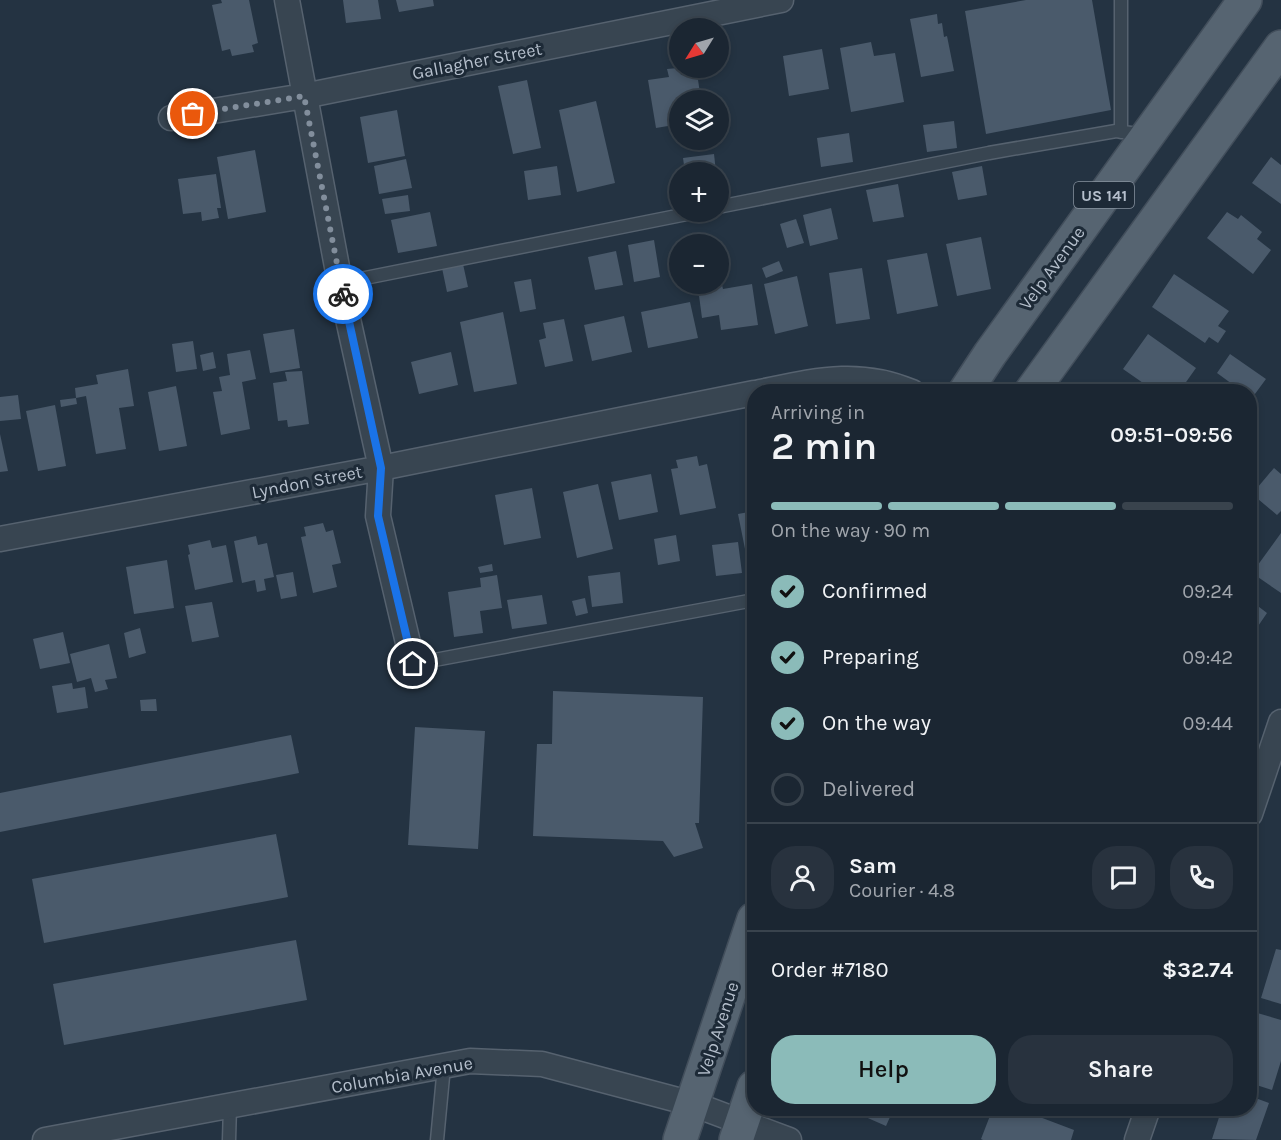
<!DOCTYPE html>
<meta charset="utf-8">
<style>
body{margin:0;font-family:Karla,sans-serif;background:#28323e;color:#f1f3f6;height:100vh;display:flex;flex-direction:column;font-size:22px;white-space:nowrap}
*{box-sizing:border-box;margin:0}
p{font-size:20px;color:#a0a5ac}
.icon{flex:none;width:33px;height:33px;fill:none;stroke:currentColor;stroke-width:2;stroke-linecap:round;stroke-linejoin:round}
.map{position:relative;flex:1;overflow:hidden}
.panel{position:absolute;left:747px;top:384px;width:510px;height:732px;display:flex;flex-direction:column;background:#1b2632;border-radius:24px;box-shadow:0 3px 9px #0003,0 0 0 2px #39434d}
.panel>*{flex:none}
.needle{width:39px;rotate:233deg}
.tools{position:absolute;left:669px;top:18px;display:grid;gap:12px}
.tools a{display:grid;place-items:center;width:60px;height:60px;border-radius:50%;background:#1b2632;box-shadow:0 3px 9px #0003,0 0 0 2px #39434d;font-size:30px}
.pin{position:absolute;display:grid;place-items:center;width:51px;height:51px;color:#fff;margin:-26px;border:3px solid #fff;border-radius:50%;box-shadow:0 2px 6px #0007}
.courier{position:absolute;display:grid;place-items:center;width:60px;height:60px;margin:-30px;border:4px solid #1a73e8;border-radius:50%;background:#fff;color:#222;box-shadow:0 2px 8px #0007}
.overview em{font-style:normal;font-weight:600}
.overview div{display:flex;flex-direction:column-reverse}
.overview{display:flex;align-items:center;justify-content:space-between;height:102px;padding:0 24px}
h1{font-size:39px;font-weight:600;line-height:45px}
.bar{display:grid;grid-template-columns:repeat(4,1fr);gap:9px 6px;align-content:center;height:72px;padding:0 24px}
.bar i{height:8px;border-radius:4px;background:#39434d}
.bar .active{background:#8bbbb9}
.bar p{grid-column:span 4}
.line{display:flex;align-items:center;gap:15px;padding:0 24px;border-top:2px solid #39434d}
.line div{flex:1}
.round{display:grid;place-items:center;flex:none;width:63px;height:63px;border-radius:24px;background:#28323e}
ol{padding:0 24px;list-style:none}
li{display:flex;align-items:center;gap:18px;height:66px}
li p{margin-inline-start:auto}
li .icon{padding:6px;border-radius:50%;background:#8bbbb9;color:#111;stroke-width:4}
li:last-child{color:#a0a5ac}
li i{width:33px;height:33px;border:3px solid #39434d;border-radius:50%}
.button{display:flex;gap:12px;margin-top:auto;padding:12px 24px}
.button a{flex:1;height:69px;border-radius:24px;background:#8bbbb9;color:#111;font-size:24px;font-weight:600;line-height:69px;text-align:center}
.button a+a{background:#28323e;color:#f1f3f6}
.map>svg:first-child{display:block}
.building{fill:#4a5a6b}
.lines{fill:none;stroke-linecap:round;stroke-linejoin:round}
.lane-casing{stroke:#56626f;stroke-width:15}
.street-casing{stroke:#56626f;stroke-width:27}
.primary-casing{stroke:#424e5b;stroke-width:36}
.lane{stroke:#384551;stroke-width:12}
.street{stroke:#384551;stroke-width:24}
.primary{stroke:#566471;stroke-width:33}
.done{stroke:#828e9c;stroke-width:6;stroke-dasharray:0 10.8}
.route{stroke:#1a73e8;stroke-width:8}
.labels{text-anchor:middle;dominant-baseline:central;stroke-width:6;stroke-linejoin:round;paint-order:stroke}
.shield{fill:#1d2a37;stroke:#87929f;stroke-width:1.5}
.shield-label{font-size:16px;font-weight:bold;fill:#b5bfcc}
.street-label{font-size:18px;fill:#b5bfcc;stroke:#1d2a37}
</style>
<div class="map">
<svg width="1281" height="1140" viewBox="0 0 1281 1140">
<rect width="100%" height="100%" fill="#243342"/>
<!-- building -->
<path class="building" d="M221 0H249L258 43 252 45 254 52 232 56 230 49 222 51 212 5 222 3Z
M343 0H378L381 19 346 23Z
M396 0H433L434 6 399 12Z
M1026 0H1092L1111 110 986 134 965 11Z
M937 14 938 24 942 23 944 37 947 36 954 71 921 77 910 19Z
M871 42 874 56 895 53 904 102 851 112 840 48Z
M822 49 829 89 789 96 783 56Z
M678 68H680L681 75 697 73 701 100H680V124L656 128 648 80 669 77 667 69Z
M527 80 541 148 513 154 498 86Z
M596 101 615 183 577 192 559 110Z
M397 110 405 156 368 163 360 117Z
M954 121 957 148 927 152 923 125Z
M849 133 853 162 821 167 817 138Z
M255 150 266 212 228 219 217 157Z
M714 154 716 172H685L683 158Z
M1271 157 1281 165V204L1252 183Z
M406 159 412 188 379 194 374 166Z
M557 166 561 195 528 200 524 171Z
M982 166 987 195 958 200 952 172Z
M216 174 221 208H217L219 218 202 221 201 212 183 214 178 179Z
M898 184 904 217 873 222 866 190Z
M408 195 410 211 385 214 382 199Z
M831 208 838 239 810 246 803 215Z
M430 212 437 246 398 253 391 220Z
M1227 212 1238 219 1241 215 1262 232 1257 239 1271 250 1253 274 1207 238Z
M796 219 804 243 787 248 780 224Z
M981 237 991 289 957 296 946 244Z
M654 240 660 277 634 282 628 245Z
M616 251 623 285 595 290 588 257Z
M927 253 938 306 897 314 887 260Z
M779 261 783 271 766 278 762 268Z
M463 264 468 287 447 292 442 268Z
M862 268 870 319 836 324 829 273Z
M1174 274 1229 311 1218 326 1226 331 1218 343 1209 337 1205 343 1152 307Z
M797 276 808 326 775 334 764 284Z
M531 279 536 309 520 312 514 282Z
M752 284 758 325 721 330 719 315 702 318 698 288 722 285 723 289Z
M690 302 698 338 648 348 641 312Z
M503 312 517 384 474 392 460 322Z
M624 316 632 352 592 361 584 325Z
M564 319 573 361 545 367 539 340 546 338 543 323Z
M294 329 300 368 270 373 263 334Z
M1148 334 1196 368 1179 392H1156L1123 369Z
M193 341 197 369 176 372 172 344Z
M250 350 256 379 242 382 250 429 221 435 213 392 222 391 219 377 230 375 227 354Z
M213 352 216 368 203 371 200 355Z
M451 352 458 385 419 394 411 362Z
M1230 354 1266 379 1252 398 1250 396V392H1243L1217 373Z
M128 369 134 406 119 408 126 449 96 454 86 396 76 398 75 388 98 384 96 375Z
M302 371 309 424 288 427 287 420 278 421 273 383 287 381 285 372Z
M176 386 187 446 159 451 148 392Z
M18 395 21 419 0 421V397Z
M76 398 77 404 61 407 60 400Z
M55 405 66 466 38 471 26 411Z
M0 434 8 471 0 472Z
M697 456 699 466 707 464 716 508 680 515 671 469 678 468 676 460Z
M1274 468 1281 474V511L1277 515 1252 494Z
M651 474 658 512 619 520 611 482Z
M598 484 613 549 577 558 563 492Z
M532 488 541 538 504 545 495 495Z
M754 511V568L749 569 738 514Z
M323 523 326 532 333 530 341 563 332 565 337 587 313 593 301 537 306 536 304 527Z
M1281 533V593L1252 573Z
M676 535 680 561 658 565 654 539Z
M256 536 258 545 267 543 274 577 264 579 266 590 257 592 255 580 242 583 234 541Z
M210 540 212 548 226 545 233 582 195 590 188 555 190 554 188 545Z
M738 542 742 573 716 576 712 545Z
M167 560 174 608 134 614 126 567Z
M492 564 493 571 480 573 478 567Z
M293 572 297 596 281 599 276 575Z
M620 572 623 603 592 607 588 576Z
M497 575 502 608 480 611 483 633 454 637 448 592 481 587 480 578Z
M542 595 547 624 512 629 507 600Z
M585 598 588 613 576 616 572 601Z
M1250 600 1267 613 1250 638Z
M212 602 219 637 192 642 185 606Z
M140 628 146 653 129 658 124 633Z
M63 632 70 663 40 669 33 639Z
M109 644 117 678 105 680 108 689 95 692 91 678 77 682 70 654Z
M72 683 73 689 85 687 88 708 57 713 52 686Z
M553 691 703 697 699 823H695L703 848 674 857 663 841 533 836 537 744H552Z
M156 699 157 711H141L140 700Z
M415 727 485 731 478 849 408 845Z
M291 735 299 773 0 832V793Z
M276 834 288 897 44 943 32 879Z
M296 940 307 1000 64 1045 53 984Z
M1276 949 1281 950V1004L1261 998Z
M1254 1012 1281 1020V1061L1272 1090 1250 1083V1025Z
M1250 1096 1269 1103 1256 1140 1212 1139 1222 1108H1250Z
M845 1108H894L886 1126Z
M993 1108H1016L1074 1130 1071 1140H983L981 1139Z"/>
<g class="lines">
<defs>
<path id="lane" d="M1121 132V0
M718 207 989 153 1116 131 1145 135
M340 283 697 212
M413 664 754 600
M229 1140 230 1106
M437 1140 444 1066"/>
<path id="street" d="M287 0 340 283 381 468 378 516 413 664
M171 118 304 96 781 0
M760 392C814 381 858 369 912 392
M0 539 381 468 754 393
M1250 814 1281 722
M45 1140 470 1061 542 1064 693 1104 789 1140
M1137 1140 1148 1108"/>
<path id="primary" d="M965 392 990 354 1245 0
M1031 392 1281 47
M680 1140 754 919
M736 1140 754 1087"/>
</defs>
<!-- lane casing -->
<use href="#lane" class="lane-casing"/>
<!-- street casing -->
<use href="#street" class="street-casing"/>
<!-- primary casing -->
<use href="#primary" class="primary-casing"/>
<!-- lane -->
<use href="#lane" class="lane"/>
<!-- street -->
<use href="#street" class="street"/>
<!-- primary -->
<use href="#primary" class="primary"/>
</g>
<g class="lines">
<!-- done -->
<path class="done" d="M193 114 304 96 343 294"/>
<!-- route -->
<path class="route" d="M343 294 381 468 378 516 413 664"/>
</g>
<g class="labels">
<!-- shield labels -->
<rect class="shield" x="1074" y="182" width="60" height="26" rx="4.5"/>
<g class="shield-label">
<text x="1104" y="195">US 141</text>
</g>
<!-- street labels -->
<g class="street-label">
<text transform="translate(477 61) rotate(-11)">Gallagher Street</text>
<text transform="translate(1052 268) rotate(-54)">Velp Avenue</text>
<text transform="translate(307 482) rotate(-11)">Lyndon Street</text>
<text transform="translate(718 1029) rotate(-72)">Velp Avenue</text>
<text transform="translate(402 1075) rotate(-10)">Columbia Avenue</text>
</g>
</g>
</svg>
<div class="tools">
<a><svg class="needle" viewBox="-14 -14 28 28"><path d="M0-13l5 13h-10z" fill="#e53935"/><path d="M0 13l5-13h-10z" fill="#a0a5ac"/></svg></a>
<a><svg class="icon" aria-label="layers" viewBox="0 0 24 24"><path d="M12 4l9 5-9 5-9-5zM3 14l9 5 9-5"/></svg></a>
<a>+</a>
<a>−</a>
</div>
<div class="pin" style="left:193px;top:114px;background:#ea580c"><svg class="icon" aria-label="bag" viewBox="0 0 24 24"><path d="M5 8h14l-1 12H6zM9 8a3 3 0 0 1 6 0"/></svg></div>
<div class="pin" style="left:413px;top:664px;background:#1f2937"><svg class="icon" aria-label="home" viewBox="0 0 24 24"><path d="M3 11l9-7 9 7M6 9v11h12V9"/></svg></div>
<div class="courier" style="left:343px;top:294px"><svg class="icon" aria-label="bike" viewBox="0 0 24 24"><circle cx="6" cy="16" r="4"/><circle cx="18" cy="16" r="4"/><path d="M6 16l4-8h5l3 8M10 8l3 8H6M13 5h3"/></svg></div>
<section class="panel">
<div class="overview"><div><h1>2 min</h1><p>Arriving in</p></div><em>09:51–09:56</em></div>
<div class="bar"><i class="active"></i><i class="active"></i><i class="active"></i><i></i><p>On the way · 90 m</p></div>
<ol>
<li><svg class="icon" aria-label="check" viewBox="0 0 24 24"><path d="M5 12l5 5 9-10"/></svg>Confirmed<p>09:24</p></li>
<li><svg class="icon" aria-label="check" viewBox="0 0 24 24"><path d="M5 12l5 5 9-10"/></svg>Preparing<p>09:42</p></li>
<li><svg class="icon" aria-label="check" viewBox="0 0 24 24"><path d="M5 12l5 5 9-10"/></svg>On the way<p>09:44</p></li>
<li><i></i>Delivered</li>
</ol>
<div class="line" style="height:108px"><a class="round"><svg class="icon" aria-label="person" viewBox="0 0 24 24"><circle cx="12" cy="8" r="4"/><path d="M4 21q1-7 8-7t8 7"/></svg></a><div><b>Sam</b><p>Courier · 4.8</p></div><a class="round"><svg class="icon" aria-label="chat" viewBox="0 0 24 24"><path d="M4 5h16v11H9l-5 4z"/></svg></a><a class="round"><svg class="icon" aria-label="phone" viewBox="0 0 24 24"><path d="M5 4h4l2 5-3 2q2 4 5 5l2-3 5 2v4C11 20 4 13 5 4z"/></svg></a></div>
<div class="line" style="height:78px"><div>Order #7180</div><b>$32.74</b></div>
<div class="button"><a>Help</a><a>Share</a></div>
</section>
</div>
